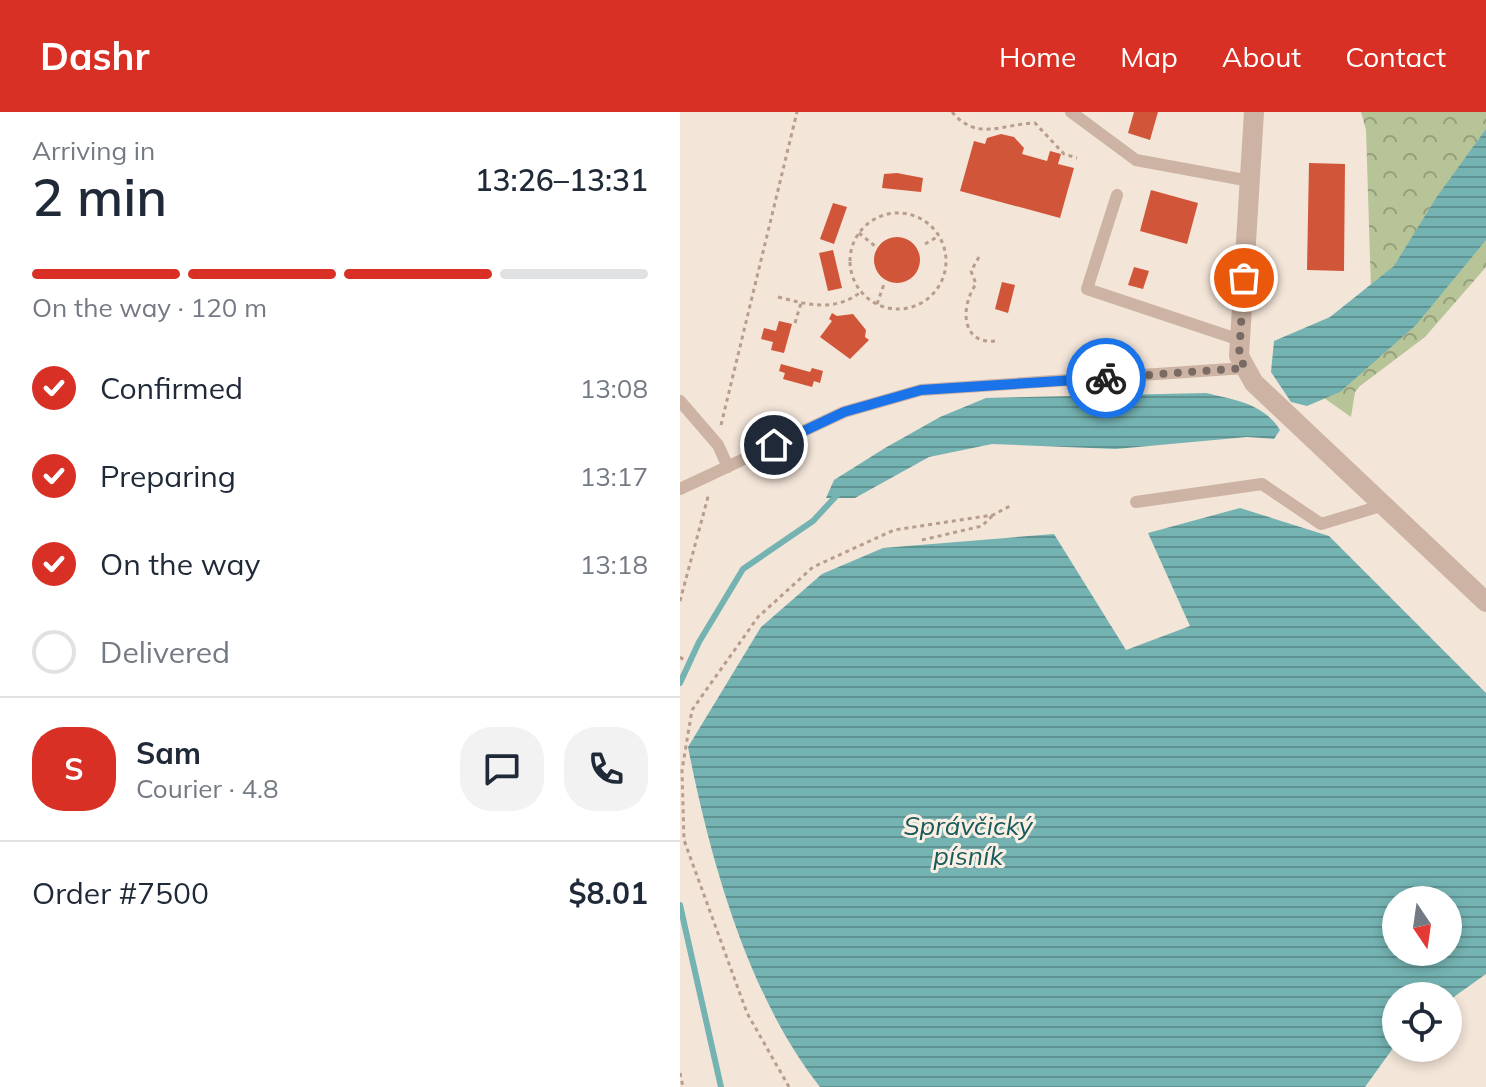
<!DOCTYPE html>
<meta charset="utf-8">
<style>
body{margin:0;font-family:Mulish,sans-serif;background:#f2f2f3;color:#1f2937;height:100vh;display:flex;flex-direction:column;font-size:30px;white-space:nowrap}
*{box-sizing:border-box;margin:0}
p{font-size:26px;color:#747a83}
.icon{flex:none;width:44px;height:44px;fill:none;stroke:currentColor;stroke-width:2;stroke-linecap:round;stroke-linejoin:round}
.map{position:relative;flex:1;overflow:hidden}
.details{display:flex;flex-direction:column;background:#fff;width:680px}
.details>*{flex:none}
.needle{width:52px;rotate:167deg}
.buttons{position:absolute;left:702px;top:774px;display:grid;gap:16px}
.buttons a{display:grid;place-items:center;width:80px;height:80px;border-radius:50%;background:#fff;box-shadow:0 4px 12px #0003;font-size:40px}
.pin{position:absolute;display:grid;place-items:center;width:68px;height:68px;color:#fff;margin:-34px;border:4px solid #fff;border-radius:50%;box-shadow:0 2px 8px #0007}
.courier{position:absolute;display:grid;place-items:center;width:80px;height:80px;margin:-40px;border:6px solid #1a73e8;border-radius:50%;background:#fff;color:#222;box-shadow:0 2px 10px #0007}
.summary em{font-style:normal;font-weight:600}
.summary div{display:flex;flex-direction:column-reverse}
.summary{display:flex;align-items:center;justify-content:space-between;height:136px;padding:0 32px}
h1{font-size:52px;font-weight:600;line-height:60px}
.bar{display:grid;grid-template-columns:repeat(4,1fr);gap:12px 8px;align-content:center;height:96px;padding:0 32px}
.bar i{height:10px;border-radius:6px;background:#e0e1e3}
.bar .on{background:#d93025}
.bar p{grid-column:span 4}
.line{display:flex;align-items:center;gap:20px;padding:0 32px;border-top:2px solid #e0e1e3}
.line div{flex:1}
.round{display:grid;place-items:center;flex:none;width:84px;height:84px;border-radius:32px;background:#f2f2f3}
ol{padding:0 32px;list-style:none}
li{display:flex;align-items:center;gap:24px;height:88px}
li p{margin-inline-start:auto}
li .icon{padding:8px;border-radius:50%;background:#d93025;color:#fff;stroke-width:4}
li:last-child{color:#747a83}
li i{width:44px;height:44px;border:4px solid #e0e1e3;border-radius:50%}
header{display:flex;align-items:center;gap:48px;box-sizing:border-box;height:112px;padding:0 40px;background:#d93025;color:#fff}
header strong{font-size:38px}
nav{display:flex;gap:44px;margin-inline-start:auto;font-size:28px}
main{display:flex;flex:1;min-height:0}
.map>svg:first-child{display:block}
.forest{fill:url(#forest-crowns)}
.water{fill:url(#water-rules);fill-rule:evenodd}
.lines{fill:none;stroke-linecap:round;stroke-linejoin:round}
.stream{stroke:#74b3b2;stroke-width:6}
.building{fill:#d15538}
.path{stroke:#b89d8d;stroke-width:3;stroke-dasharray:4 4;stroke-linecap:butt}
.service{stroke:#ccb3a3;stroke-width:12}
.tertiary{stroke:#ccb3a3;stroke-width:20}
.done{stroke:#796b64;stroke-width:8;stroke-dasharray:0 14.4}
.route{stroke:#1a73e8;stroke-width:10}
.labels{text-anchor:middle;dominant-baseline:central;stroke-width:6;stroke-linejoin:round;paint-order:stroke}
.water-label{font-size:26px;font-style:italic;fill:#175b5c;stroke:#fbefe4}
</style>
<header>
<strong>Dashr</strong>
<nav><a>Home</a><a>Map</a><a>About</a><a>Contact</a></nav>
</header>
<main>
<section class="details">
<div class="summary"><div><h1>2 min</h1><p>Arriving in</p></div><em>13:26–13:31</em></div>
<div class="bar"><i class="on"></i><i class="on"></i><i class="on"></i><i></i><p>On the way · 120 m</p></div>
<ol>
<li><svg class="icon" aria-label="check" viewBox="0 0 24 24"><path d="M5 12l5 5 9-10"/></svg>Confirmed<p>13:08</p></li>
<li><svg class="icon" aria-label="check" viewBox="0 0 24 24"><path d="M5 12l5 5 9-10"/></svg>Preparing<p>13:17</p></li>
<li><svg class="icon" aria-label="check" viewBox="0 0 24 24"><path d="M5 12l5 5 9-10"/></svg>On the way<p>13:18</p></li>
<li><i></i>Delivered</li>
</ol>
<div class="line" style="height:144px"><b class="round" style="background:#d93025;color:#fff">S</b><div><b>Sam</b><p>Courier · 4.8</p></div><a class="round"><svg class="icon" aria-label="chat" viewBox="0 0 24 24"><path d="M4 5h16v11H9l-5 4z"/></svg></a><a class="round"><svg class="icon" aria-label="phone" viewBox="0 0 24 24"><path d="M5 4h4l2 5-3 2q2 4 5 5l2-3 5 2v4C11 20 4 13 5 4z"/></svg></a></div>
<div class="line" style="height:104px"><div>Order #7500</div><b>$8.01</b></div>
</section>
<div class="map">
<svg width="806" height="975" viewBox="0 0 806 975">
<defs>
<pattern id="forest-crowns" width="20" height="18" patternUnits="userSpaceOnUse" patternTransform="scale(2)"><rect width="20" height="18" fill="#b7c497"/><path d="M2 6a3 3 0 1 1 6 0M12 15a3 3 0 1 1 6 0" fill="none" stroke="#969f7b"/></pattern>
<pattern id="water-rules" width="6" height="5" patternUnits="userSpaceOnUse" patternTransform="scale(2)"><rect width="6" height="5" fill="#74b3b2"/><path d="M0 2.5h6" fill="none" stroke="#609291"/></pattern>
</defs>
<rect width="100%" height="100%" fill="#f3e5d8"/>
<!-- forest -->
<path class="forest" d="M681 0H806V155L745 225 680 274 675 280 671 305 603 257 691 177 686 18Z"/>
<!-- water -->
<path class="water" d="M806 17V128L736 213 660 280 627 294 611 290 591 260 594 229 650 205 714 154 756 86Z
M526 281C555 288 583 291 600 318L594 327 567 325 436 337 312 332 249 345 175 386H146L154 368 205 336 260 305 306 286Z
M560 396 649 424 806 581V862L768 889V884H716V932L685 975H140C68 884 30 747 8 635L81 515 142 462 203 436 374 422 446 538 510 514 468 421ZM768 788V840H716V788Z"/>
<g class="lines">
<!-- stream -->
<path class="stream" d="M0 571 19 530 63 457 133 409 158 382
M0 793 41 975"/>
</g>
<!-- building -->
<path class="building" d="M454 0H478L470 28 448 21Z
M321 22 334 25 344 36 342 42 367 49 370 39 381 42 378 52 394 56 380 106 280 79 294 29 305 32 307 26Z
M629 51 665 52 664 159 627 158Z
M217 61 243 66 241 80 202 76 204 62Z
M471 78 518 91 507 132 460 119Z
M153 91 167 95 154 132 140 127Z
M194 148a23 23 0 1 1 46 0a23 23 0 1 1-46 0Z
M153 138 162 176 148 179 139 141Z
M454 155 469 159 463 177 448 173Z
M322 170 335 173 328 201 315 197Z
M152 201 157 204 173 202 186 218 185 225 189 228 170 247 140 225 152 209 149 207Z
M99 209 112 212 104 241 91 238 93 230 81 227 84 216 96 219Z
M101 252 130 260 132 256 143 259 140 271 134 269 132 275 103 267 105 261 99 259Z"/>
<g class="lines">
<!-- path -->
<path class="path" d="M272 0C298 30 321 12 355 11L384 42 397 46
M170 149a48 48 0 1 1 96 0a48 48 0 1 1-96 0Z
M179 121 195 134
M245 132 259 124
M299 145 291 159 296 172C280 195 281 233 316 229
M98 185C129 193 154 200 181 180
M197 192 204 172
M115 211 121 191
M41 313 117 0
M242 428 302 414 313 403
M0 489 29 381
M0 545 5 549
M0 961 3 975
M109 975 67 901 4 728 2 658 12 598 78 505 133 455 214 418 313 403 332 393"/>
<!-- service -->
<path class="service" d="M391 0 456 48 570 69
M437 83 407 177 560 228
M0 289 38 333 48 355
M0 377 164 300 241 278 565 256
M456 390 582 372 641 412 704 393"/>
<!-- tertiary -->
<path class="tertiary" d="M574 0 559 244 574 271 806 490"/>
</g>
<g class="lines">
<!-- done -->
<path class="done" d="M426 266 565 256 559 244 564 166"/>
<!-- route -->
<path class="route" d="M94 333 164 300 241 278 426 266"/>
</g>
<g class="labels">
<!-- water labels -->
<g class="water-label">
<text x="288" y="713">Správčický<tspan x="288" dy="30">písník</tspan></text>
</g>
</g>
</svg>
<div class="buttons">
<a><svg class="needle" viewBox="-14 -14 28 28"><path d="M0-13l5 13h-10z" fill="#e53935"/><path d="M0 13l5-13h-10z" fill="#747a83"/></svg></a>
<a><svg class="icon" aria-label="locate" viewBox="0 0 24 24"><circle cx="12" cy="12" r="6"/><path d="M12 2v4M12 18v4M2 12h4M18 12h4"/></svg></a>
</div>
<div class="pin" style="left:564px;top:166px;background:#ea580c"><svg class="icon" aria-label="bag" viewBox="0 0 24 24"><path d="M5 8h14l-1 12H6zM9 8a3 3 0 0 1 6 0"/></svg></div>
<div class="pin" style="left:94px;top:333px;background:#1f2937"><svg class="icon" aria-label="home" viewBox="0 0 24 24"><path d="M3 11l9-7 9 7M6 9v11h12V9"/></svg></div>
<div class="courier" style="left:426px;top:266px"><svg class="icon" aria-label="bike" viewBox="0 0 24 24"><circle cx="6" cy="16" r="4"/><circle cx="18" cy="16" r="4"/><path d="M6 16l4-8h5l3 8M10 8l3 8H6M13 5h3"/></svg></div>
</div>
</main>
